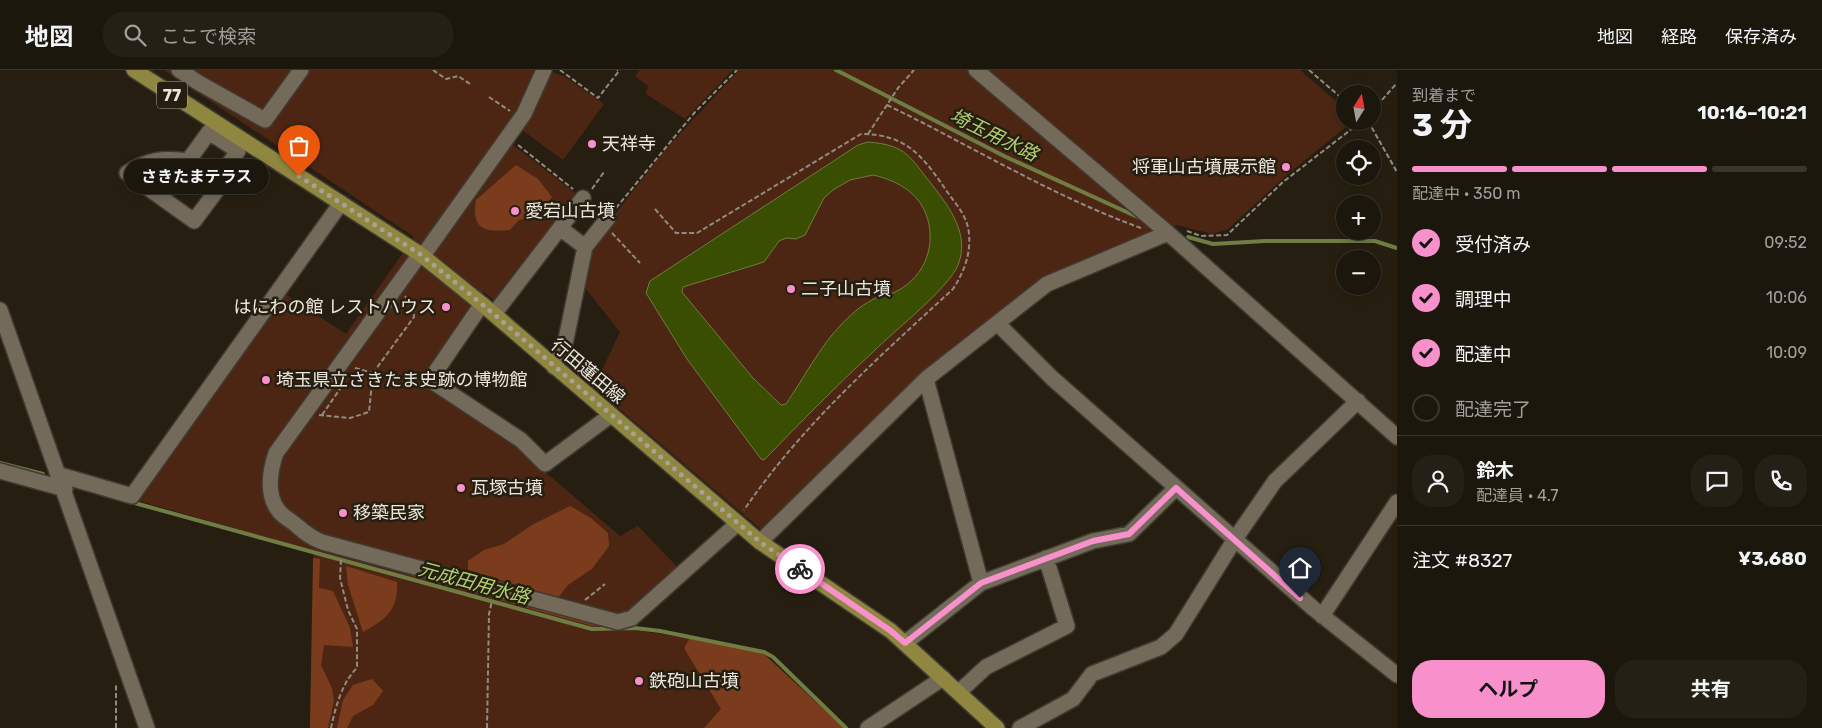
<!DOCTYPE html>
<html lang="ja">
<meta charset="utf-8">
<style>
body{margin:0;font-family:Rubik,"Noto Sans JP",sans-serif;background:#252016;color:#f1f3f6;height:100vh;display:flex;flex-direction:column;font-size:19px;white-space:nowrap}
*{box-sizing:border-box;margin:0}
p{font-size:16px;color:#a09f9d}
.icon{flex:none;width:28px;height:28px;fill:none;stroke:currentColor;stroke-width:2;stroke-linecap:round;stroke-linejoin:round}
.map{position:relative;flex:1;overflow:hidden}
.side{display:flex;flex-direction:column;background:#1c170d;width:425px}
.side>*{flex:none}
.needle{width:32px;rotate:11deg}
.buttons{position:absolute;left:1336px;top:15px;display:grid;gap:10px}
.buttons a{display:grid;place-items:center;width:45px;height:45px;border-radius:50%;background:#1c170d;box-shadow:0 2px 8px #0003,0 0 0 1px #3a362e;font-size:25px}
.pin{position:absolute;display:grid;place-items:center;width:42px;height:42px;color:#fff;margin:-51px -21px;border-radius:50% 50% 50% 0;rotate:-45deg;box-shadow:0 0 5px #0007}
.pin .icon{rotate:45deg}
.courier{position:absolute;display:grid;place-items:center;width:50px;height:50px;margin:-25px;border:4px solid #f890cb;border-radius:50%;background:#fff;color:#222;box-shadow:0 1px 6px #0007}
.bubble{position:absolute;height:35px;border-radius:18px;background:#1c170d;box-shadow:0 2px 8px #0003,0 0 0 1px #3a362e;font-size:16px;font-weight:700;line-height:35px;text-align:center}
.summary em{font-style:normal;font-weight:700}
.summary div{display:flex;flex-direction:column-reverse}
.summary{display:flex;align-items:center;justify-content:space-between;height:85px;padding:0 15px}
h1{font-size:32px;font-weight:700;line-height:38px}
.bar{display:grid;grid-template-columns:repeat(4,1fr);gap:8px 5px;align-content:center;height:60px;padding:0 15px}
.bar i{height:6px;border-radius:4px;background:#3a362e}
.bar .current{background:#f890cb}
.bar p{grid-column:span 4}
.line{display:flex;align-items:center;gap:12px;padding:0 15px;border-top:1px solid #3a362e}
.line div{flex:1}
.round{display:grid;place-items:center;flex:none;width:52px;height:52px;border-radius:20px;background:#252016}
ol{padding:0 15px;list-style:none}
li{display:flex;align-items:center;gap:15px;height:55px}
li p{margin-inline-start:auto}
li .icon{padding:5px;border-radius:50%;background:#f890cb;color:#111;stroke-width:4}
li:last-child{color:#a09f9d}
li i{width:28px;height:28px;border:2px solid #3a362e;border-radius:50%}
.button{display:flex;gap:10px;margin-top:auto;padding:10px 15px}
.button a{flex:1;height:58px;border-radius:20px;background:#f890cb;color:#111;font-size:20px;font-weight:700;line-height:58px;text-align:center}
.button a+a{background:#252016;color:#f1f3f6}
header{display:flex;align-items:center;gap:30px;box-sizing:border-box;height:70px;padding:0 25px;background:#1c170d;border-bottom:1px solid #3a362e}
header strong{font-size:24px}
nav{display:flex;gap:28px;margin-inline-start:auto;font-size:18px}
.search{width:350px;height:45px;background:#252016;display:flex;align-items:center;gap:12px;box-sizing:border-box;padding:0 18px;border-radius:20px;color:#a09f9d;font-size:19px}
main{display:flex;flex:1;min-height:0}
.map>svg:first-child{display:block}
.green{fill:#4d2613}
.forest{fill:#7a3c1c}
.water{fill:#3a4e01;stroke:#6f7c43;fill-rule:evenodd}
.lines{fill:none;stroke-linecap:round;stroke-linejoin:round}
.stream{stroke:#6f7c43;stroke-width:4}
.minor-casing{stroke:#403a32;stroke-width:18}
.major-casing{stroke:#403a32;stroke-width:18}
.path{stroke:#918b80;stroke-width:2;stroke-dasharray:5 2.5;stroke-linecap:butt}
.minor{stroke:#736a5a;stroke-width:15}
.major{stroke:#8f863f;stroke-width:15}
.done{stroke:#a7a196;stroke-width:5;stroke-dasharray:0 9}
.route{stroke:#f890cb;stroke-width:6}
.poi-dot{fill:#f890cb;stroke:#261f11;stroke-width:2}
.labels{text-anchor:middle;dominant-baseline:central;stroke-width:5;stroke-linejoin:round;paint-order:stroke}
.shield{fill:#261f11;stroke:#b1aba0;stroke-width:1}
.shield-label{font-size:16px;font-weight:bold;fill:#ece7de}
.poi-label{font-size:18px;fill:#ece7de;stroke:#261f11;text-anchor:start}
.street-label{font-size:18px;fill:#ece7de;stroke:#261f11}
.water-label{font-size:19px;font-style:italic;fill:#afcf70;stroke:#261f11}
</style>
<header>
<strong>地図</strong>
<div class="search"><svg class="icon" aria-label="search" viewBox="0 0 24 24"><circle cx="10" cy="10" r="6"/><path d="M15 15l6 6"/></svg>ここで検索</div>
<nav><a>地図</a><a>経路</a><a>保存済み</a></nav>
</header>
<main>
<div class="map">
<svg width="1397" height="658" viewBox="0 0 1397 658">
<rect width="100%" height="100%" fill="#261f11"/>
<!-- green -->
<path class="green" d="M164 0H551L550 2 564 6 604 34 563 90 522 60 512 74 579 126 497 232 484 222 423 310 521 374 544 401 620 466 638 456 681 501 627 546V559L727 574 763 583 844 658H310L314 481 136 430 282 222 346 264 414 167Z
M640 0H733L685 49 646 24 648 16 635 6Z
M739 0H1300L1345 39V51H1353L1288 104 1228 159 1212 164 1177 155 1046 210 763 461 594 317 620 262 582 214 590 176 665 80Z"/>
<!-- forest -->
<path class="forest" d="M516 95 538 109 552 127 541 145 519 150 510 160C485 162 471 160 476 130Z
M570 436 591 448 608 463 609 476 592 499 568 515 558 528 468 500V491L484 480 504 474 532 455Z
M350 484 486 520 484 526 346 487Z
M313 488 320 489 319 518 333 521 350 558 353 577 324 575 321 595 332 618 334 631 328 658H310Z
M346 496 397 512C398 541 386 549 363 562L348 515Z
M503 525 614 554 593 556 499 530Z
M690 568 763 583 844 658H704L721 639 684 578Z
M372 609 383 621 373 635 353 646 347 658H337L343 630 353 615Z"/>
<!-- water -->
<path class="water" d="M868 72C908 75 910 88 933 116 950 138 970 165 958 195 948 219 895 260 874 281 836 316 800 353 764 390L761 389 687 289 646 223 650 211 858 75ZM873 105C895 110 917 121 926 144 937 173 926 206 897 221 890 225 880 225 872 230 860 236 849 246 840 256 822 274 801 312 786 334L781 335 753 308 682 222 683 217 764 192 779 171 786 168 796 169 805 165 824 128 833 120 850 110Z"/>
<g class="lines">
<!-- stream -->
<path class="stream" d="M836 0 1006 87 1142 149
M1188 167 1213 174 1265 171H1375L1397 178
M0 393 43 404
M131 432 592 559 635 558 660 561 764 582 773 587 846 658"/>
<defs>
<path id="minor" d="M179 0 199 13 265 50 301 0
M544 0 524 44 427 180 420 184 276 383C270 400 266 424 278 440 282 446 290 450 296 455 304 462 311 468 322 472L618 552 632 548 738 453
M976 0 1168 163
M209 62 238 81 216 112 220 116 194 151 127 103C147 90 164 87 188 91Z
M560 158 585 177
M482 234 430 310 521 370 545 394 611 345
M0 240 147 658
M494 244 583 128
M998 254 1052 308 1314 539 1397 605
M554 297 565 274 585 177 608 148
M926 309 981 513
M0 401 65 419
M60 405 132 426 341 133
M760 472 926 309 1047 214 1168 163 1397 367
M1322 546 1397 432
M905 573 981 513 1093 471 1129 464 1176 418
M959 622 986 597 1067 556 1046 488
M868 658 943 608
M1020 658 1073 629 1092 604 1161 577 1176 564 1235 469 1275 411 1358 331"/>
<path id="major" d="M134 0 420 184 482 234 760 472 891 561 997 658"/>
</defs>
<!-- minor casing -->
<use href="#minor" class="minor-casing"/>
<!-- major casing -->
<use href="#major" class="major-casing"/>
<!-- path -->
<path class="path" d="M433 0 446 9 458 6 470 14
M560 0 598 28 619 1 617 0
M1309 0 1345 31
M489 27 510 41
M887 35C972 76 1052 126 1141 158
M1372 41 1397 13
M1368 51 1397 102
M868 64 898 18 914 0
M518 75 573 119
M592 119 604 102
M616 138 695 42 737 0
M655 139 676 163H697L861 64C908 64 924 88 948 123 957 135 968 148 969 164 971 184 964 202 953 219 878 288 802 355 744 440
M1187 161 1201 166 1227 165 1283 112 1362 51
M612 163 640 193
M355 298 373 303
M319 345 350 348 369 342 373 303 414 247V240L405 226
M322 345 342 316
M585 530 605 514
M116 658V614
M331 658C335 639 342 612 357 598V559L348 540 340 508 341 490
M487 658 489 544 492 531"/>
<!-- minor -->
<use href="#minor" class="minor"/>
<!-- major -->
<use href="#major" class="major"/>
</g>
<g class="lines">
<!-- done -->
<path class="done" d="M299 106 420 184 482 234 760 472 800 499"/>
<!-- route -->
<path class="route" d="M800 499 891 561 905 573 981 513 1093 471 1129 464 1176 418 1300 528"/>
</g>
<!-- markers -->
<g class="poi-dot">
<circle cx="592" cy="74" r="5"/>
<circle cx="1286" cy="97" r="5"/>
<circle cx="515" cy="141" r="5"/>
<circle cx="791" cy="219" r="5"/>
<circle cx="446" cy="237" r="5"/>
<circle cx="266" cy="310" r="5"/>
<circle cx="461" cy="418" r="5"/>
<circle cx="343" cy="443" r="5"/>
<circle cx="639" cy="611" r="5"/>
</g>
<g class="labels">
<!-- shield labels -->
<rect class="shield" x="157" y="11.5" width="30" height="27" rx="4"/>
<g class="shield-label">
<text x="172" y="25">77</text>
</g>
<!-- poi labels -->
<g class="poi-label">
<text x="602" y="74">天祥寺</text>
<text x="1276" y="97" text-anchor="end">将軍山古墳展示館</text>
<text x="525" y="141">愛宕山古墳</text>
<text x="801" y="219">二子山古墳</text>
<text x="436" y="237" text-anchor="end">はにわの館 レストハウス</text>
<text x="276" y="310">埼玉県立さきたま史跡の博物館</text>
<text x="471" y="418">瓦塚古墳</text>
<text x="353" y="443">移築民家</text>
<text x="649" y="611">鉄砲山古墳</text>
</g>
<!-- street labels -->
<g class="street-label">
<text transform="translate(588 301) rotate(40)">行田蓮田線</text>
</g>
<!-- water labels -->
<g class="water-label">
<text transform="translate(994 65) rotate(26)">埼玉用水路</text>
<text transform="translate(474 513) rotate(15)">元成田用水路</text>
</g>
</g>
</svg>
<div class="buttons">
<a><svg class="needle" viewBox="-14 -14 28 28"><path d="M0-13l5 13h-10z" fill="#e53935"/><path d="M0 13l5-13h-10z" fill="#a09f9d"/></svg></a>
<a><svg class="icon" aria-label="locate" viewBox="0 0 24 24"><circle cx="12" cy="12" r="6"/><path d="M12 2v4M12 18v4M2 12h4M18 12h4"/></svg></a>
<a>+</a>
<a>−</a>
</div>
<div class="pin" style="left:299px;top:106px;background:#ea580c"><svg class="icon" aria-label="bag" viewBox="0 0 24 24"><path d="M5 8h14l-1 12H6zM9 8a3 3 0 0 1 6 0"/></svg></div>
<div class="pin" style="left:1300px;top:528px;background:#1f2937"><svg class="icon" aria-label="home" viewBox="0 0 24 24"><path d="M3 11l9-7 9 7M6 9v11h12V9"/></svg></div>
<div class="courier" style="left:800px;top:499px"><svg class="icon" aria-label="bike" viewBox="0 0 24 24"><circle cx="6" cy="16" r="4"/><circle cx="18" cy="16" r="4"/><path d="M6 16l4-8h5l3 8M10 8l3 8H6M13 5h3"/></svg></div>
<div class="bubble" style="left:124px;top:89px;width:145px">さきたまテラス</div>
</div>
<section class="side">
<div class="summary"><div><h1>3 分</h1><p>到着まで</p></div><em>10:16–10:21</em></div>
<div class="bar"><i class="current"></i><i class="current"></i><i class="current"></i><i></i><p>配達中 · 350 m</p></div>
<ol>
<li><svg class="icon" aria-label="check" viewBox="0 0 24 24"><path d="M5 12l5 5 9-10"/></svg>受付済み<p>09:52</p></li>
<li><svg class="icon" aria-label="check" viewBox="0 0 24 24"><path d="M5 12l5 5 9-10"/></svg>調理中<p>10:06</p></li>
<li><svg class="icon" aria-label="check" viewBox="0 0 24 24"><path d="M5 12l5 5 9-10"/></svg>配達中<p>10:09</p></li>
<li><i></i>配達完了</li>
</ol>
<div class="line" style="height:90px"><a class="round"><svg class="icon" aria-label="person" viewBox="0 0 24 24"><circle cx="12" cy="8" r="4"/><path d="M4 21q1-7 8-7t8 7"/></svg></a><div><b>鈴木</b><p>配達員 · 4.7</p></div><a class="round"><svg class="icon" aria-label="chat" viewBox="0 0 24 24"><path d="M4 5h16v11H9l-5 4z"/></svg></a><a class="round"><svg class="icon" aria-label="phone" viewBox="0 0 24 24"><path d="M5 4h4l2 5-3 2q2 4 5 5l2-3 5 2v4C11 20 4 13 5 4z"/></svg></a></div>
<div class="line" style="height:65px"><div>注文 #8327</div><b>¥3,680</b></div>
<div class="button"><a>ヘルプ</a><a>共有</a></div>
</section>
</main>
